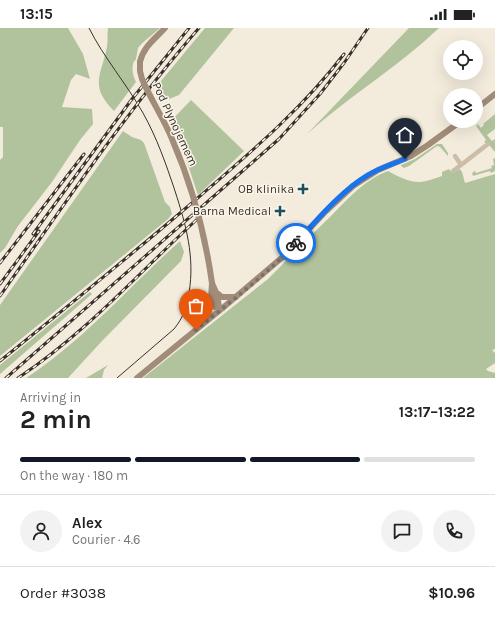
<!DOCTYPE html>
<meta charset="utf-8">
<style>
body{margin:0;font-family:Karla,sans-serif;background:#f2f2f2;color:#222;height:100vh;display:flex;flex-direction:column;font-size:15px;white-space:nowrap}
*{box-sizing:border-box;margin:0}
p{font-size:13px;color:#767676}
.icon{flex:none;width:22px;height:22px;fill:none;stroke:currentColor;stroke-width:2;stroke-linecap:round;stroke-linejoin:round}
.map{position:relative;height:350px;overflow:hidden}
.details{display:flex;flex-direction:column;background:#fff;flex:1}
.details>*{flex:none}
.buttons{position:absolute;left:443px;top:12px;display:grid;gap:8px}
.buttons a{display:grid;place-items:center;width:40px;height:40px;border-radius:50%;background:#fff;box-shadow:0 4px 16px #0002;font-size:20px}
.pin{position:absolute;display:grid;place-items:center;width:34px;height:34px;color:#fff;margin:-41px -17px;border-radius:50% 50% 50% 0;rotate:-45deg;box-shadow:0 0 4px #0007}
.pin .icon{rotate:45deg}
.courier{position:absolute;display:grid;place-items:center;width:40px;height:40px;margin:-20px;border:3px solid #1a73e8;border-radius:50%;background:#fff;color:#222;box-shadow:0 1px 5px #0007}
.headline em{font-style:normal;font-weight:700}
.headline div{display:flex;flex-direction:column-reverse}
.headline{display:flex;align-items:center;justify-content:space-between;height:68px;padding:0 20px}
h1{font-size:26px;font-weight:700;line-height:30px}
.bar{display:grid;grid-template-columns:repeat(4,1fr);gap:6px 4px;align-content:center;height:48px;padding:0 20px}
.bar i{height:5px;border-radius:3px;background:#e0e0e0}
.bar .on{background:#111827}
.bar p{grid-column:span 4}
.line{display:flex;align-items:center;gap:10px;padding:0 20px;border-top:1px solid #e0e0e0}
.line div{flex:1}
.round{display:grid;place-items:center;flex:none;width:42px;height:42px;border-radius:21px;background:#f2f2f2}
.status{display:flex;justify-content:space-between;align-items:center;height:28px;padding:0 20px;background:#fff;direction:ltr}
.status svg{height:11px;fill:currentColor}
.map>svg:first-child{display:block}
.green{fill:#b1c39c}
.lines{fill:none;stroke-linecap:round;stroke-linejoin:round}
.street{stroke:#ccbda8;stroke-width:4.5}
.secondary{stroke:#a08c79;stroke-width:6}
.tram{stroke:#393029;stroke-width:1}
.rail-casing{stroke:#393029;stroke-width:3}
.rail{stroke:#faf5ea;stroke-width:1.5;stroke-dasharray:4.5;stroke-linecap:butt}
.secondary-bridge{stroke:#a08c79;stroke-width:6}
.done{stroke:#7a7268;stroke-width:4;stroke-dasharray:0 7.2}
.route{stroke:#1a73e8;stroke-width:5}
.poi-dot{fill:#1c4f5c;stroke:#faf5ea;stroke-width:1.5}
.labels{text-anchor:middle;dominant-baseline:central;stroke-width:3;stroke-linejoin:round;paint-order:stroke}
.street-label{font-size:12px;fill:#393029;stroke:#faf5ea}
.poi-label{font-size:12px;fill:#393029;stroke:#faf5ea;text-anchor:end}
</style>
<div class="status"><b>13:15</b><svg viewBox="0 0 49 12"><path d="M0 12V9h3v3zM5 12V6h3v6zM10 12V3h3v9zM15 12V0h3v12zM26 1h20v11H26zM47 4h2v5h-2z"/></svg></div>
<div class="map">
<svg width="495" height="350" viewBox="0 0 495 350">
<rect width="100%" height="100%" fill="#f3ecdd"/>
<!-- green -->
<path class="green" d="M0 0H68L83 26 90 51 76 46 71 52 62 79 92 81 93 96 80 112 52 154 18 198 5 220 0 225V132L3 129V99H0Z
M108 0H160C155 5 141 15 138 20 137 24 137 29 135 33H134C131 42 133 47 136 54L114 83C89 58 101 48 107 19 108 13 107 6 108 0Z
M205 0H234L179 67 169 71 159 69 156 59Z
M409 0H439C398 39 349 68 307 106Z
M191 72 244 123 198 167 185 128 170 94Z
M495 86V101L487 107 492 113 495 111V124L488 116 484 114 486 112 476 98 478 96 481 100 484 97 483 96Z
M123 103 132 109 141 112 144 115 165 174 170 179 172 186 168 191 0 328V277Z
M437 116H442L448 125V128L440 119 437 118 409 138 404 140 401 138V137L415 131Z
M495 130V143L491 145 490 143 473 148 472 145 475 143 476 145 492 140 491 138 494 137 493 131Z
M449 141 452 145 460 141 462 144 465 155 495 146V321L492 322 495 325V335L486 341 488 343 495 345V350H143L268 251C289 230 309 209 331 188 348 171 364 152 388 143 397 148 410 155 421 154 428 153 435 150 442 148V144Z
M180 213 184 224 181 233 102 313 68 350H26C84 312 129 259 180 213Z
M90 264 92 266 0 346V337Z
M108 337 104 342 102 350H86Z"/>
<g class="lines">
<!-- street -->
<path class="street" d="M455 128 461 137 488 116
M453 143 461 137"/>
<!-- secondary -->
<path class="secondary" d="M140 34C143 19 155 11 165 0
M476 81 495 66
M212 255C217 265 219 273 219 283
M217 265 222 269H236
M213 267 215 279 223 280
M204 295 211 270 212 255
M137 350 225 278 285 227 325 184 353 158 378 142 411 128 428 117 461 93"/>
<!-- tram -->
<path class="tram" d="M89 0C104 30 126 55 143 85 157 110 166 136 175 163 186 197 195 229 189 265 187 279 183 290 174 301L117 350"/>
<defs>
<path id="rail" d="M33 206 132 71 189 0
M0 235 84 126
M0 256 39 203
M0 268C64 177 126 84 199 0
M0 333C67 279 135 224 200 168 251 124 303 80 344 26
M6 350 238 147 279 111 320 66 344 35 368 0
M18 350C88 304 143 240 205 184"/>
</defs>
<!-- rail casing -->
<use href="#rail" class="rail-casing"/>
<!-- rail -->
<use href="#rail" class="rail"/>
<!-- secondary-bridge -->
<path class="secondary-bridge" d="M140 34V43L142 51C151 72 164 91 172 111 192 157 205 206 212 255"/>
</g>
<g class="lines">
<!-- done -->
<path class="done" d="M196 302C230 274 266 247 296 215"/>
<!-- route -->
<path class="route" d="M296 215C317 192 341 163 368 147 380 140 393 136 405 131"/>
</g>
<!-- markers -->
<g class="poi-dot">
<path d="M301 155h4v4h4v4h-4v4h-4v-4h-4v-4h4z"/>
<path d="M278 177h4v4h4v4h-4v4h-4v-4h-4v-4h4z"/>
</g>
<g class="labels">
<!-- street labels -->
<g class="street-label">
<text transform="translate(175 96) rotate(65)">Pod Plynojemem</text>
</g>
<!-- poi labels -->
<g class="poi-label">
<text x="294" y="161">OB klinika</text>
<text x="271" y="183">Barna Medical</text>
</g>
</g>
</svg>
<div class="buttons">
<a><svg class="icon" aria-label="locate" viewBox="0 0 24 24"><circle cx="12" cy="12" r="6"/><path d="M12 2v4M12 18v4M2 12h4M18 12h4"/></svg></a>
<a><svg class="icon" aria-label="layers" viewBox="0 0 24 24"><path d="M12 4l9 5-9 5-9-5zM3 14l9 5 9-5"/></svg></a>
</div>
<div class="pin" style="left:196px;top:302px;background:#ea580c"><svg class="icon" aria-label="bag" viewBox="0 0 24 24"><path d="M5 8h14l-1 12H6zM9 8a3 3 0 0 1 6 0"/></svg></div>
<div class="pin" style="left:405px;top:131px;background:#1f2937"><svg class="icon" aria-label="home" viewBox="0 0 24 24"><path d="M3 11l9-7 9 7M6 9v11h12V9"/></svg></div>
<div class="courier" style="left:296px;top:215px"><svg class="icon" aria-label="bike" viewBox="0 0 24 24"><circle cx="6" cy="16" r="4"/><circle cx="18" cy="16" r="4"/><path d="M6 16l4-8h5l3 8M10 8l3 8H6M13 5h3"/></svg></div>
</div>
<section class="details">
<div class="headline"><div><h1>2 min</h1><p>Arriving in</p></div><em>13:17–13:22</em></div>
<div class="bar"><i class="on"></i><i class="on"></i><i class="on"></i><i></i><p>On the way · 180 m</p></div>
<div class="line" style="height:72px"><a class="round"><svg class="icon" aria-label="person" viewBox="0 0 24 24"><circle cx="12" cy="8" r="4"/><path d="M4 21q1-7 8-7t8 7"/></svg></a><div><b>Alex</b><p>Courier · 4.6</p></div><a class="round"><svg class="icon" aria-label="chat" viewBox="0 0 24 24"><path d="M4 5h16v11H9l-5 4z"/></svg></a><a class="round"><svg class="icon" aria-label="phone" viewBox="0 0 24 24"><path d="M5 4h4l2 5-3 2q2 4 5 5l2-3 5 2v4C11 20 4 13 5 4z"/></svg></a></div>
<div class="line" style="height:52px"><div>Order #3038</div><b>$10.96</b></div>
</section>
